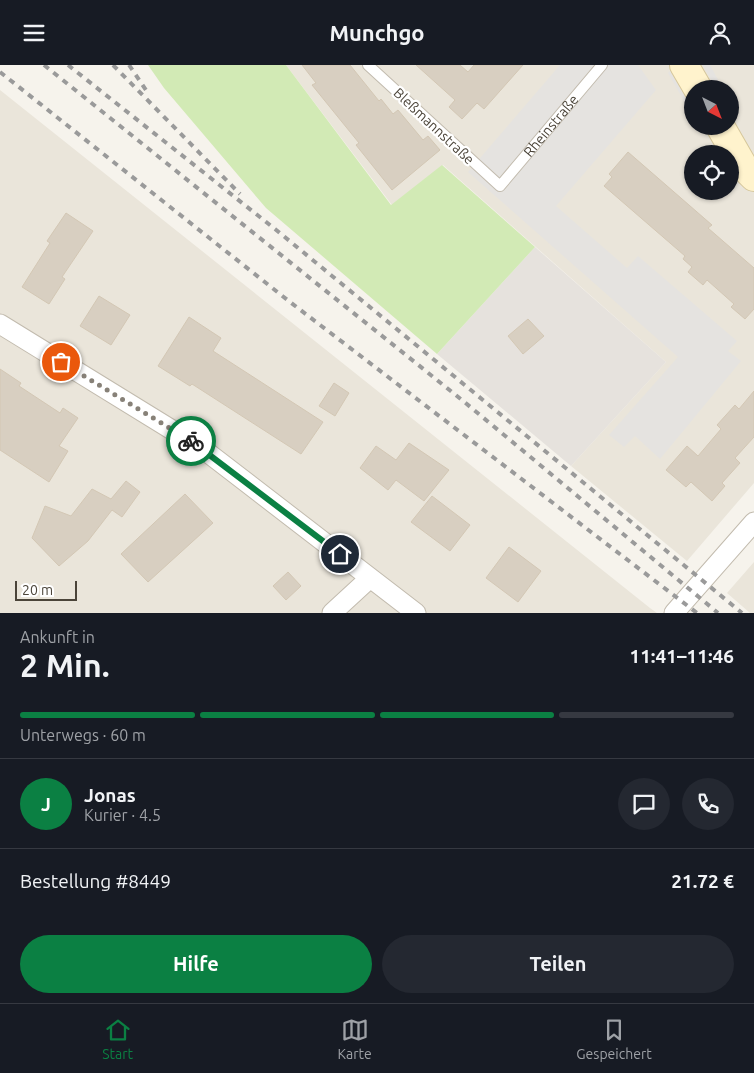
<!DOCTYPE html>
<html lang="de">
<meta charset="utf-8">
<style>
body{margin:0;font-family:Ubuntu,sans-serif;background:#242831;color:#f1f3f6;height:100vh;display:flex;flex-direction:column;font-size:19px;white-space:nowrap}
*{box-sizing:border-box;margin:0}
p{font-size:16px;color:#9ea1a6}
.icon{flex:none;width:28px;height:28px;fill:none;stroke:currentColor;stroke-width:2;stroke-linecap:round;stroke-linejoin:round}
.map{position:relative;height:548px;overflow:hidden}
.details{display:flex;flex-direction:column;background:#171b24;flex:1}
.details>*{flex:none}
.needle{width:32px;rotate:138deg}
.buttons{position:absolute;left:684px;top:15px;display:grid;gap:10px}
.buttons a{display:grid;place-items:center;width:55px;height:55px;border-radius:50%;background:#171b24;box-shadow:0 1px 4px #0004;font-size:25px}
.scale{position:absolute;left:15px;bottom:12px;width:62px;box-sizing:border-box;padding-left:5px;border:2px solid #4b4439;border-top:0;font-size:14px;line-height:18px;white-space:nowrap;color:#4b4439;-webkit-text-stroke:4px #fff;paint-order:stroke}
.pin{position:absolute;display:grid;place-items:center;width:42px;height:42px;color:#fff;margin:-21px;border:2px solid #fff;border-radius:50%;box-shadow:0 1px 5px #0007}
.courier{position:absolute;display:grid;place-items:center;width:50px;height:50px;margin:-25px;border:4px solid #0b8043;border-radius:50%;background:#fff;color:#222;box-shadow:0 1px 6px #0007}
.summary em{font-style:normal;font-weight:700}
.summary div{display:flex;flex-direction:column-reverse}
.summary{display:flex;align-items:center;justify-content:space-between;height:85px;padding:0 20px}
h1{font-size:32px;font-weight:700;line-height:38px}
.bar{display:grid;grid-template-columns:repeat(4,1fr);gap:8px 5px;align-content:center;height:60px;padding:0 20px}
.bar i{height:6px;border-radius:4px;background:#363941}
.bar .selected{background:#0b8043}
.bar p{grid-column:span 4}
.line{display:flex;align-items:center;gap:12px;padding:0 20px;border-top:1px solid #363941}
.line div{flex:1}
.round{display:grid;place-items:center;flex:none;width:52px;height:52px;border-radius:26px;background:#242831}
.button{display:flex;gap:10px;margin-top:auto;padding:10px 20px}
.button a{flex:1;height:58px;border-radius:30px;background:#0b8043;color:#fff;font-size:20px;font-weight:700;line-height:58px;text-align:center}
.button a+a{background:#242831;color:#f1f3f6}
header{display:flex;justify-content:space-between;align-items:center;height:65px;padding:0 20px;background:#171b24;font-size:22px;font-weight:700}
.tab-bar{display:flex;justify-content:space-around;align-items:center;height:70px;border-top:1px solid #363941;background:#171b24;font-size:14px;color:#9ea1a6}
.tab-bar a{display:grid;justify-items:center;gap:2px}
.tab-bar .selected{color:#0b8043}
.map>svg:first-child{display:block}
.residential{fill:#eae5da;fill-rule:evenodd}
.industrial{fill:#e6e2dd}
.green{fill:#d2eab5}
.parking{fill:#e5e3e0}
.building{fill:#d8cfc1;stroke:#d3c7b4}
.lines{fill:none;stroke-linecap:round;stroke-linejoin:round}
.service-casing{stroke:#c2bbae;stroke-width:12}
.minor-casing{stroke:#c2bbae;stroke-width:21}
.secondary-casing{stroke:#d6c79b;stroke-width:30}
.service{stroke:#fff;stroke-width:10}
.minor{stroke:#fff;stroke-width:19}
.secondary{stroke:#fff3cd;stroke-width:28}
.rail{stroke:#9a9a9a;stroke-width:4;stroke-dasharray:6 6;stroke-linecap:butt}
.done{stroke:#878178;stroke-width:5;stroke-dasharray:0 9}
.route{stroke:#0b8043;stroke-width:6}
.labels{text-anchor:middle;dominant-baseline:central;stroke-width:4.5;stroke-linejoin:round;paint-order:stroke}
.street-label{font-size:14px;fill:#4b4439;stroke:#fff}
</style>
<header><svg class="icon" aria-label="menu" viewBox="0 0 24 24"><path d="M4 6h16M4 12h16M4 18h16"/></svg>Munchgo<svg class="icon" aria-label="person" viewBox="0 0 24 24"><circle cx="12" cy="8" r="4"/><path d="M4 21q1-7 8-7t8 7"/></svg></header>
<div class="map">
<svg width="754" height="548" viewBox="0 0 754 548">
<rect width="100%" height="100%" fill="#f6f3ec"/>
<!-- residential -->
<path class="residential" d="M286 0H754V418L687 496 571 401 666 297 443 100 392 140ZM692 24H730V61H692ZM692 89H730V126H692Z
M0 25 650 543 657 548H0Z
M754 497V548H750L727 528Z"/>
<!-- industrial -->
<path class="industrial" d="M535 182 666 297 571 401 437 289Z"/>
<!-- green -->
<path class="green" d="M148 0H286L391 140 442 100 535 182 437 289 266 143 164 23Z"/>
<!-- parking -->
<path class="parking" d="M560 0H638L656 25 556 141 627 203 638 191 737 276 728 286 741 296 660 394 635 371 624 382 609 370 678 292 468 107Z
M703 0H710L723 24H716Z
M673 3 692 37V50L668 8Z"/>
<!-- building -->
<path class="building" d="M302 0H350L379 36 381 34 393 49 398 45 423 75 428 71 440 85 392 125 356 80 359 78 312 20 316 18Z
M416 0H460L468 7 474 0H523L484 44 477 38 462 54 449 42 455 35Z
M628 87 712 160 708 163 754 203V244L745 254 731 242 734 239 707 215 703 220 688 207 692 202 683 194 685 191 604 121 612 112 609 109Z
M66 148 93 166 62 212 65 214 49 239 22 222 50 178 47 176Z
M99 231 130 250 111 280 80 261Z
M189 252 221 273 213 286 323 357 301 389 192 319 190 321 158 301Z
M528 254 544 271 523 289 508 271Z
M0 304 21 318 19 321 60 348 63 343 78 353 59 381 68 386 49 417 0 385Z
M334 318 349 328 335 351 319 341Z
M754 326V372L735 393 740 398 722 418 725 421 712 436 691 417 686 422 666 405 687 381 698 391 721 364 717 360 735 340 739 344Z
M409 378 449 405 424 436 396 415 388 425 360 403 376 381 396 395Z
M126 416 140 427 122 452 112 445 88 476 59 501 32 473 45 441 71 451 92 424 111 434Z
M185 429 213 458 148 517 121 489Z
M432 431 470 460 450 486 411 457Z
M509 482 541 506 518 537 486 513Z
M288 507 301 521 286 535 273 521Z"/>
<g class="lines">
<defs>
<g id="service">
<path id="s1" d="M368 0 500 121 602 0"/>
</g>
<path id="minor" d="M0 259 203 384 416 548
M332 548 370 513
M674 548 754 457"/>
<path id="secondary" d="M684 0 698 24
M720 61 743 101 754 112"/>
</defs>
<!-- service casing -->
<use href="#service" class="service-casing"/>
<!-- minor casing -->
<use href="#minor" class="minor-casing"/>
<!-- secondary casing -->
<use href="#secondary" class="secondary-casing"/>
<!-- service -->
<use href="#service" class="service"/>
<!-- minor -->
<use href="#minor" class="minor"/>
<!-- secondary -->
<use href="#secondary" class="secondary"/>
<!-- rail -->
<path class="rail" d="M44 0 462 335 718 548
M68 0 275 164 742 548
M113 0 240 129
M129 0 148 28
M0 7 290 237 697 548"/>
</g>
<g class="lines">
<!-- done -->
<path class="done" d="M61 297 191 376"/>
<!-- route -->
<path class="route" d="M191 376 340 489"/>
</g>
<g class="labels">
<!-- street labels -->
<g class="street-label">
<text transform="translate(434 61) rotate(43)">Bleßmannstraße</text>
<text stroke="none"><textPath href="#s1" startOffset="258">Rheinstraße</textPath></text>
</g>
</g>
</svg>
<div class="buttons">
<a><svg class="needle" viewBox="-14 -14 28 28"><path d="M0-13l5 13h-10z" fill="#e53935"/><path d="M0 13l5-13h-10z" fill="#9ea1a6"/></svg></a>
<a><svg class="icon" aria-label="locate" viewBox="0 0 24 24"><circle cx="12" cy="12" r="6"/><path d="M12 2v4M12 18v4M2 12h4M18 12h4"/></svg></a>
</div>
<div class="scale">20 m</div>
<div class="pin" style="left:61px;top:297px;background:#ea580c"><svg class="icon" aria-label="bag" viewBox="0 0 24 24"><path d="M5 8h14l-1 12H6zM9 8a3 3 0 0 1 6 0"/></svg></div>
<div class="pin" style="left:340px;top:489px;background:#1f2937"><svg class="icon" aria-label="home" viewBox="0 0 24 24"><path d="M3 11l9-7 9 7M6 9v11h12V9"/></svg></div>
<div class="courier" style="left:191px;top:376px"><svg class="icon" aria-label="bike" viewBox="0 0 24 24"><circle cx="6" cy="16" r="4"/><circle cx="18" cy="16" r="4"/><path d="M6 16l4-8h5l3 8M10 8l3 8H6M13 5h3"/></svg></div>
</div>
<section class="details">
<div class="summary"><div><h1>2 Min.</h1><p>Ankunft in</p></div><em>11:41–11:46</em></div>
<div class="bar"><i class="selected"></i><i class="selected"></i><i class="selected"></i><i></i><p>Unterwegs · 60 m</p></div>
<div class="line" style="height:90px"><b class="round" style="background:#0b8043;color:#fff">J</b><div><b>Jonas</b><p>Kurier · 4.5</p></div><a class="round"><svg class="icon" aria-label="chat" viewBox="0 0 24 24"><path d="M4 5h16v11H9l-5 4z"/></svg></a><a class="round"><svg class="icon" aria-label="phone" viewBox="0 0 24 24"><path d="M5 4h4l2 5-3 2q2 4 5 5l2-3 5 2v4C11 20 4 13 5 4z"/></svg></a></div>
<div class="line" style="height:65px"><div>Bestellung #8449</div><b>21.72 €</b></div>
<div class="button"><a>Hilfe</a><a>Teilen</a></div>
</section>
<nav class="tab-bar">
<a class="selected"><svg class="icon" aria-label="home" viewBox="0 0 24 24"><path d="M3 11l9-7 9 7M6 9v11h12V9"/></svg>Start</a>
<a><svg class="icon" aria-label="map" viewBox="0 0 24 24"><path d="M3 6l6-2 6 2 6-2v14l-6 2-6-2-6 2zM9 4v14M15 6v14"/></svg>Karte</a>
<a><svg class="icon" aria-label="saved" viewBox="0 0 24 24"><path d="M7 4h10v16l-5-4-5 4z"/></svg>Gespeichert</a>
</nav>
